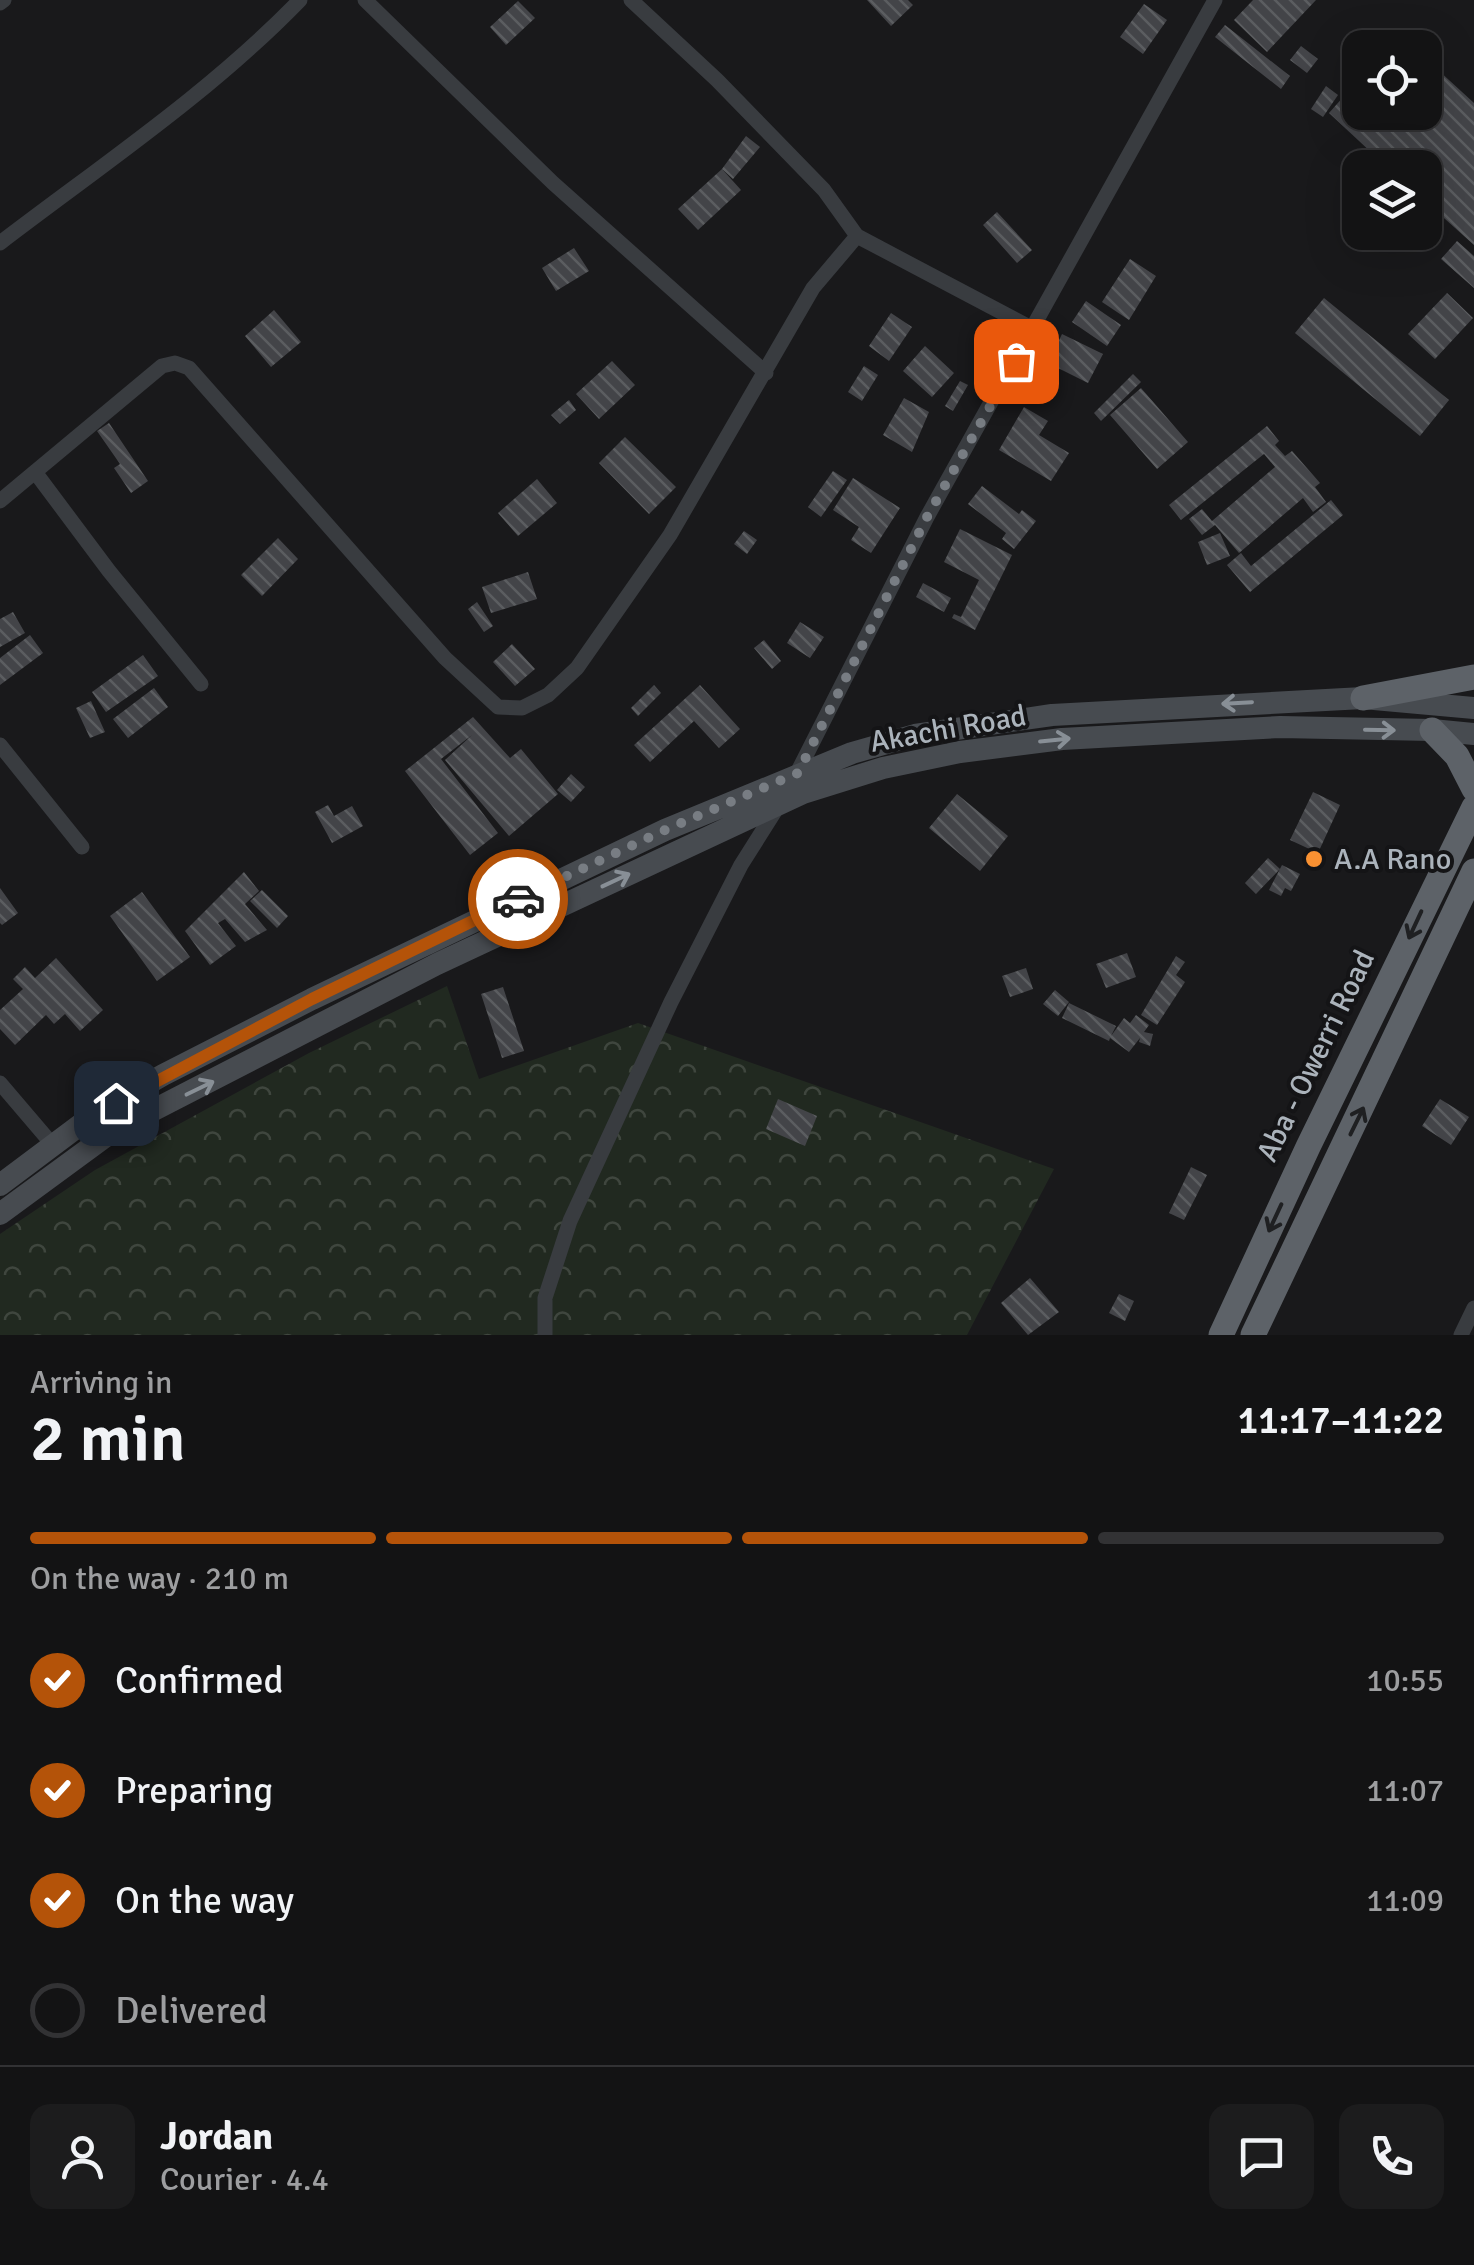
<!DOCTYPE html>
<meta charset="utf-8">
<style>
body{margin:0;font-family:Signika,sans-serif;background:#1c1c1d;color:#f1f3f6;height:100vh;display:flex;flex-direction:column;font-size:38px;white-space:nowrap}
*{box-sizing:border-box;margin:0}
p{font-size:32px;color:#9d9ea0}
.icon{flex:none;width:55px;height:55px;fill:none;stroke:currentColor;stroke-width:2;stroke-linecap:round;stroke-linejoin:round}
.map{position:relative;height:1335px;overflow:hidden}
.side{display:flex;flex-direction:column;background:#131314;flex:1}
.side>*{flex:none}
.fabs{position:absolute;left:1342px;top:30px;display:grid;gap:20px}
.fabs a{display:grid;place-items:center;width:100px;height:100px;border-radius:20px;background:#131314;box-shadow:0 10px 40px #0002,0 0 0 2px #323234;font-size:50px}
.pin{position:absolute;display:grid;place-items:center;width:85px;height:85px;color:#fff;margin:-42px;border-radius:20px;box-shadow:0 5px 15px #0006}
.courier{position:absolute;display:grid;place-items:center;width:100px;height:100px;margin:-50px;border:8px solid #b45309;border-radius:50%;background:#fff;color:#222;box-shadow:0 2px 12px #0007}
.head em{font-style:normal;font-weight:600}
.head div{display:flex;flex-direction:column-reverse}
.head{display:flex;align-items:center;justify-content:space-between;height:170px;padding:0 30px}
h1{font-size:65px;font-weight:600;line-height:75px}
.bar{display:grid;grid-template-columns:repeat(4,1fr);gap:15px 10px;align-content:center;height:120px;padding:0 30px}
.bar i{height:12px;border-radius:8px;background:#323234}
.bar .selected{background:#b45309}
.bar p{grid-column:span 4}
.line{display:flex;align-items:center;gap:25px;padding:0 30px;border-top:2px solid #323234}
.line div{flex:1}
.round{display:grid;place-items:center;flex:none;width:105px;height:105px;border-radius:20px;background:#1c1c1d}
ol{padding:0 30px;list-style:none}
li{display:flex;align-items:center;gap:30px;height:110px}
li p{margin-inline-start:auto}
li .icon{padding:10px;border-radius:50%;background:#b45309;color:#fff;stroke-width:4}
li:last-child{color:#9d9ea0}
li i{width:55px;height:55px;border:5px solid #323234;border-radius:50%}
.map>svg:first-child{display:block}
.park{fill:url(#park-crowns)}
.building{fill:url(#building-back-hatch)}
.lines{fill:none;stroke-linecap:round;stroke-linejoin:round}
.minor{stroke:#393c40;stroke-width:15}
.secondary{stroke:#474b50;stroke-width:22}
.trunk{stroke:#5d6268;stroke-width:25}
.oneway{stroke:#888f96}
.oneway2{stroke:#1f2022}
.done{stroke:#787d83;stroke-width:10;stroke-dasharray:0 18}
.route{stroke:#b45309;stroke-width:12}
.poi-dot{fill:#f99132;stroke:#141416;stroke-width:4}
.labels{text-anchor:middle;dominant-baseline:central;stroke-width:8;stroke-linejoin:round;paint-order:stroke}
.street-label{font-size:30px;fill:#abb3bb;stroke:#141416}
.poi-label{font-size:30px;fill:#abb3bb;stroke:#141416;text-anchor:start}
</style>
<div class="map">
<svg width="1474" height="1335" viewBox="0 0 1474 1335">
<defs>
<pattern id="park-crowns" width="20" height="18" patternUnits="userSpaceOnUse" patternTransform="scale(2.5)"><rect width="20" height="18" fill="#212920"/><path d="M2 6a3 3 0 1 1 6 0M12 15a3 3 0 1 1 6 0" fill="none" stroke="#3f463e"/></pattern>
<pattern id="building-back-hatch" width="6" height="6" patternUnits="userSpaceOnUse" patternTransform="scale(2.5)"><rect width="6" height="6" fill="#434448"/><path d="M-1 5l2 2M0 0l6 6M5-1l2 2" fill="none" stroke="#5b5d60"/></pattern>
</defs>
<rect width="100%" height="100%" fill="#19191b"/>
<!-- park -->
<path class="park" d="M447 986 479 1079 638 1023 1054 1169 967 1335H0V1234L95 1170 309 1053Z"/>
<!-- building -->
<path class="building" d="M867 0H908L913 5 891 26Z
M1253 0H1316L1267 52 1234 20Z
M518 1 535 18 506 45 490 27Z
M1144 4 1167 20 1143 54 1120 37Z
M1225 25 1290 76 1281 89 1215 37Z
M1301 46 1318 59 1307 73 1290 60Z
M1425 58 1474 103V245L1425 201V168H1388L1329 113 1360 78V112H1425Z
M1326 86 1338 95 1323 117 1311 109Z
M746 136 760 147 733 179 722 169 741 190 698 230 678 209 722 169Z
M997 212 1032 250 1017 263 983 225Z
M1457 241 1474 256V288L1441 259Z
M574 248 589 271 556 291 542 268Z
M1130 259 1156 276 1129 320 1102 302Z
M1447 293 1473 318 1435 359 1408 334Z
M1324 298 1449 400 1420 436 1295 333Z
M1086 301 1121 325 1107 346 1072 322Z
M274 310 301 342 271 367 245 336Z
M891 313 912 327 889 361 869 346Z
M1062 334 1103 354 1088 383 1048 363Z
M925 346 954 373 932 397 903 371Z
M612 361 635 385 599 419 576 394Z
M864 366 878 375 862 401 848 392Z
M1133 374 1141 382 1101 421 1094 413Z
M960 381 968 385 953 411 945 406Z
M1141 388 1188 442 1157 469 1110 415Z
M904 398 929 412 912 452 883 435Z
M569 400 576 410 560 424 551 415Z
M1024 407 1048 421 1039 435 1069 453 1051 481 999 450Z
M109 423 148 481 131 493 114 468 120 464 97 431Z
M1267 426 1279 441 1275 445 1285 456 1292 451 1320 483 1315 487 1326 502 1313 512 1303 498 1239 553 1215 525 1202 535 1189 519 1202 509 1212 521 1275 467 1264 454 1181 520 1169 505Z
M625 437 676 487 649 514 599 463Z
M833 471 847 480 821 517 808 507Z
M853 478 900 508 871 553 851 540 859 527 833 510Z
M537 479 557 503 518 536 498 513Z
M982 486 1019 514 1022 510 1036 521 1014 549 1002 539 1006 533 968 504Z
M1331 500 1343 515 1250 592 1227 565 1241 553 1251 566Z
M960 529 1012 555 975 630 952 618 954 614 961 617 979 580 944 562Z
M744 531 757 540 747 554 734 544Z
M1220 533 1230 556 1207 565 1198 542Z
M278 538 298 559 262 596 241 575Z
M528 572 537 599 491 613 482 587Z
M923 583 951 598 944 612 916 597Z
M477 602 493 626 484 632 468 609Z
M13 612 25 633 0 647V619Z
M800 622 824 637 810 658 787 643Z
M30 635 43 653 0 685V658Z
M764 640 781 661 772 669 754 648Z
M512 644 535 669 515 686 493 662Z
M143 655 158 676 106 712 92 692Z
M654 685 661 693 638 716 631 708Z
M700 685 740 729 719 748 694 721 650 762 634 745Z
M154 688 168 707 128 738 113 719Z
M91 701 105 732 90 738 76 708Z
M473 717 510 758 521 749 558 794 509 836 445 760 472 735 441 759 498 833 470 855 405 771Z
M571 774 585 787 571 802 557 790Z
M1313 792 1340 805 1318 853 1290 840Z
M957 794 1008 836 980 871 929 828Z
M328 805 334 816 352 806 363 826 332 843 315 812Z
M1268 858 1280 869 1256 894 1245 883Z
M1282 865 1300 874 1291 891 1285 888 1281 896 1269 890Z
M244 872 259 891 245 904 267 930 245 942 225 919 218 923 236 946 210 965 185 931Z
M0 888 18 913 2 925 0 923Z
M262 890 288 916 277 928 250 901Z
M142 892 190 957 157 981 110 916Z
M1127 953 1136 977 1106 988 1096 964Z
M1176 956 1185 962 1176 975 1185 982 1157 1025 1141 1015Z
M56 958 103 1010 80 1031 65 1014 54 1024 46 1015 15 1045 0 1029V1010L23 989 13 979 25 967 35 978Z
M1026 968 1033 989 1010 997 1002 976Z
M503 987 524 1051 502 1058 481 994Z
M1055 990 1069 1002 1058 1016 1043 1004Z
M1069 1003 1116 1026 1111 1036 1124 1018 1130 1023 1136 1015 1149 1025 1144 1032 1153 1034 1150 1046 1139 1042 1140 1038 1129 1052 1110 1038 1109 1041 1062 1018Z
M778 1099 817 1116 805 1146 766 1129Z
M1440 1099 1469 1117 1451 1145 1422 1126Z
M1191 1167 1207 1175 1184 1220 1169 1213Z
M1030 1278 1059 1312 1028 1335 1001 1303Z
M1119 1294 1134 1301 1125 1321 1109 1313Z"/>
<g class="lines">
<!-- minor -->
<path class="minor" d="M365 0 553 183 766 373
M631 0 717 80 824 190 857 236 1033 329
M0 3 4 0
M0 243C102 165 211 92 300 0
M35 472 109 571 201 684
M0 501 162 366 175 363 189 368 445 658 498 707 522 708 548 695 577 668 670 535 813 288 857 236
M0 745 82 847
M794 779 927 517 1215 0
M0 1083 52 1144
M545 1335V1298L570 1221 671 1002 741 865 777 808
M1461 1335 1474 1308"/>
<!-- secondary -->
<path class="secondary" d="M0 1185 92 1116 163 1075 312 999 665 830 852 753 915 735 1052 715 1363 698 1474 708
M0 1214 113 1131 437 964 803 793 883 768 960 752 1062 739 1280 727 1432 730 1474 734"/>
<!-- trunk -->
<path class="trunk" d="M1363 698 1474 677
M1432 730 1457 756 1474 789
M1221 1335 1308 1147 1474 807
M1253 1335 1474 871"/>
</g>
<!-- one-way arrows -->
<defs><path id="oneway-shaft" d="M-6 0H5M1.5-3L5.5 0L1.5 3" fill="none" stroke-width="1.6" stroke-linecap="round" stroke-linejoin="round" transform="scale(2.5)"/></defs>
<g class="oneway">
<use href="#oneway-shaft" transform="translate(1237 703) rotate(177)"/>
<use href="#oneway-shaft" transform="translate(1380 730) rotate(1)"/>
<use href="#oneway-shaft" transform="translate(1055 740) rotate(-6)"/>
<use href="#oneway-shaft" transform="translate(616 880) rotate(-25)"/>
<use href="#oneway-shaft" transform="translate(200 1088) rotate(-26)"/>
</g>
<g class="oneway2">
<use href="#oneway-shaft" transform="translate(1415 925) rotate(115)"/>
<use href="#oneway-shaft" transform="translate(1357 1121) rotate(-64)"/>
<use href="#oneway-shaft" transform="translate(1275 1218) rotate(115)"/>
</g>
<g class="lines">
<!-- done -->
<path class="done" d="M518 899 665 830 798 773 927 517 1016 361"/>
<!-- route -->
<path class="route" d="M116 1103 312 999 518 899"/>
</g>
<!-- markers -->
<circle class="poi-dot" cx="1314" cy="859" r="10"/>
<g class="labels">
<!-- street labels -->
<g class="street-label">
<text transform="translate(948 729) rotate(-10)">Akachi Road</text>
<text transform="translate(1316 1056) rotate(-64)">Aba - Owerri Road</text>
</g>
<!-- poi labels -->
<g class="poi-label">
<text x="1334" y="859">A.A Rano</text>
</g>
</g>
</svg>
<div class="fabs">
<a><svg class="icon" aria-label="locate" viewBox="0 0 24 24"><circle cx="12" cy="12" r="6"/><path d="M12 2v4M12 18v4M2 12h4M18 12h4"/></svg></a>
<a><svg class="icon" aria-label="layers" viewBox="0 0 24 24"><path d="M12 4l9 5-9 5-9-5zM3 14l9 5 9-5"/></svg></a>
</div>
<div class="pin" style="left:1016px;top:361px;background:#ea580c"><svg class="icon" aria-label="bag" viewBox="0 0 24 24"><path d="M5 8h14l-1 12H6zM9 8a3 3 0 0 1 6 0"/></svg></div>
<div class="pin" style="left:116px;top:1103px;background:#1f2937"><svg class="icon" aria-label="home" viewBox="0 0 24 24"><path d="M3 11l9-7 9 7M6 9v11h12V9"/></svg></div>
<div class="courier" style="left:518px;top:899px"><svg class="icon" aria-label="car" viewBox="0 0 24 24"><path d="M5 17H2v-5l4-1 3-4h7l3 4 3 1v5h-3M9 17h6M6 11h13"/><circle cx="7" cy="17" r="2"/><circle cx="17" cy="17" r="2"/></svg></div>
</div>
<section class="side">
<div class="head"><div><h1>2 min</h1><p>Arriving in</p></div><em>11:17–11:22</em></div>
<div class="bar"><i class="selected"></i><i class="selected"></i><i class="selected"></i><i></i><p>On the way · 210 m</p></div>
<ol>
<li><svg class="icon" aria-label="check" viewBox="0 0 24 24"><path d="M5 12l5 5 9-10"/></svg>Confirmed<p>10:55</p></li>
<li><svg class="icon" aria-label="check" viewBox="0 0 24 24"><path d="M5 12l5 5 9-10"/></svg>Preparing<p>11:07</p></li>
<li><svg class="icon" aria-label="check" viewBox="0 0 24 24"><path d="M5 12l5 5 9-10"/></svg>On the way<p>11:09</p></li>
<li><i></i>Delivered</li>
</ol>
<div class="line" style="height:180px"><a class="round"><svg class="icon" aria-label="person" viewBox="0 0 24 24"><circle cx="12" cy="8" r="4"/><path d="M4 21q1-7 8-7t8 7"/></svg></a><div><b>Jordan</b><p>Courier · 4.4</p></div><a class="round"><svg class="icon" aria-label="chat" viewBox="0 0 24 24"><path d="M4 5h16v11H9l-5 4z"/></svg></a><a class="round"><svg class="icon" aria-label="phone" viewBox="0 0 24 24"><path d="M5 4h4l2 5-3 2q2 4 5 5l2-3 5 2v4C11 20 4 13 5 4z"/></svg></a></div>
</section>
